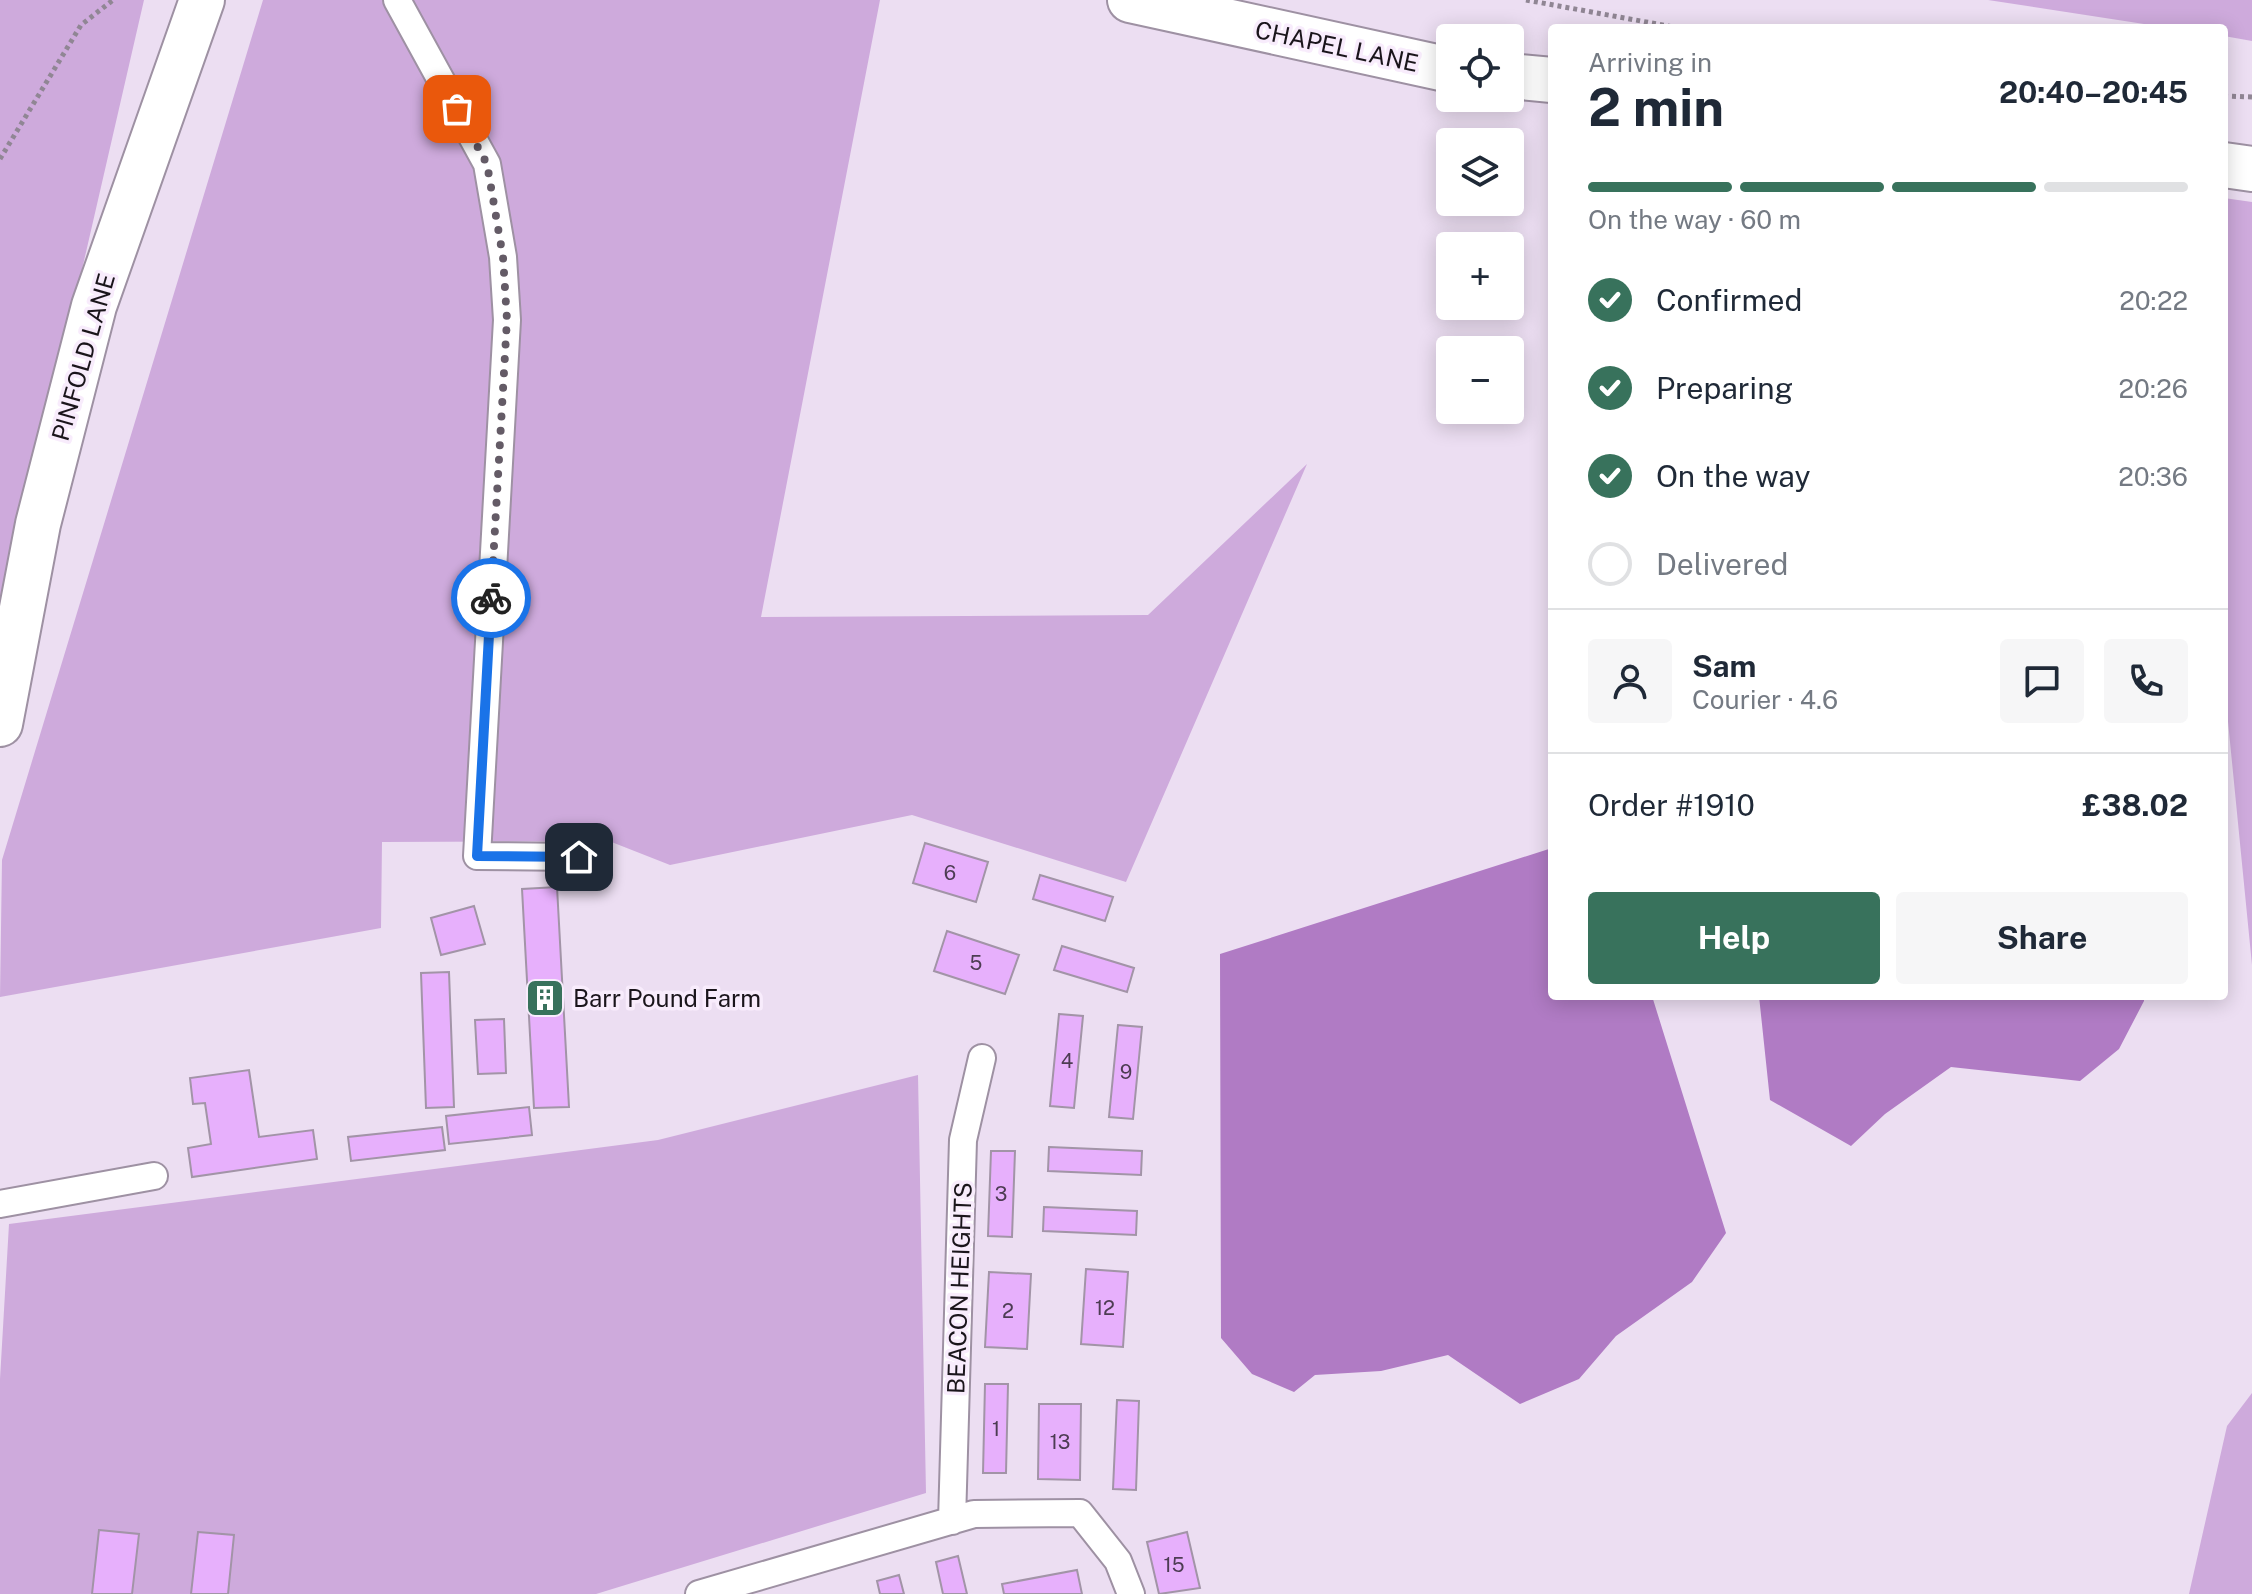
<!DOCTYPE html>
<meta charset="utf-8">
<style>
body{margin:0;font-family:"Public Sans",sans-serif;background:#f6f6f7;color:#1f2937;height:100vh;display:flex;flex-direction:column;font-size:30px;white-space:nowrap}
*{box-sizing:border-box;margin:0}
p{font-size:26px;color:#747a83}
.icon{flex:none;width:44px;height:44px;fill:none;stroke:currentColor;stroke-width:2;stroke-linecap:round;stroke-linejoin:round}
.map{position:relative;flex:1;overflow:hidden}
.details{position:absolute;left:1548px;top:24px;width:680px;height:976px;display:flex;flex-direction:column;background:#fff;border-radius:8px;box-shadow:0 4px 20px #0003}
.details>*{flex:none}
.tools{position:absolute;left:1436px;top:24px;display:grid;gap:16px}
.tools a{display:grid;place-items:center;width:88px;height:88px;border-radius:8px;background:#fff;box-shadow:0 4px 20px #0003;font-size:40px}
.pin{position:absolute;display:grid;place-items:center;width:68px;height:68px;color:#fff;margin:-34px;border-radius:16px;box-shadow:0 4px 12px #0006}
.courier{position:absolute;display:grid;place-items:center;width:80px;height:80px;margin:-40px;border:6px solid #1a73e8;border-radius:50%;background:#fff;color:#222;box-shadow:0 2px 10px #0007}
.head em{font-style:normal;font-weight:700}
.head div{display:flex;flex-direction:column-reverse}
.head{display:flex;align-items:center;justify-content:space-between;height:136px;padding:0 40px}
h1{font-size:52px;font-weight:700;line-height:60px}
.bar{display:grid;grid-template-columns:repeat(4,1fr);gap:12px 8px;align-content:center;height:96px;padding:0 40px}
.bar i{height:10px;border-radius:6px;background:#e0e1e3}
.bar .current{background:#38725c}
.bar p{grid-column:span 4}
.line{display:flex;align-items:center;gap:20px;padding:0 40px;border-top:2px solid #e0e1e3}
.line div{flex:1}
.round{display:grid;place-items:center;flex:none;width:84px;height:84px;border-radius:8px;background:#f6f6f7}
ol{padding:0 40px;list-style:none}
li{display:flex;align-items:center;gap:24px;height:88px}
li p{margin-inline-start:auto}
li .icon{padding:8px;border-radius:50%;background:#38725c;color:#fff;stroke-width:4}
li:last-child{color:#747a83}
li i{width:44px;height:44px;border:4px solid #e0e1e3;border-radius:50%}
.action{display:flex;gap:16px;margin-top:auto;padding:16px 40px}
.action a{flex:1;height:92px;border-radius:8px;background:#38725c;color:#fff;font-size:32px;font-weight:700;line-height:92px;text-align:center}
.action a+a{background:#f6f6f7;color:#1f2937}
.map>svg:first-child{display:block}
.green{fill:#ceaadc}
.water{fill:#b07bc4}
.building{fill:#e7b0fc;stroke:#a294a7;stroke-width:2}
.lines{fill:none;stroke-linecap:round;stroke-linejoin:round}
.lane-casing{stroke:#9e91a3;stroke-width:30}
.street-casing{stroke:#9e91a3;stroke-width:48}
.path{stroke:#908694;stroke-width:5;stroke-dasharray:4 4;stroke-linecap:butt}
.lane{stroke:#fff;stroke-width:26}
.street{stroke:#fff;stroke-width:44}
.done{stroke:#645b66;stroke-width:8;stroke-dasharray:0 14.4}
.route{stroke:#1a73e8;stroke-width:10}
.labels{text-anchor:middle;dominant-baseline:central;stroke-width:7;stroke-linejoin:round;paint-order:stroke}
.number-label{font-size:20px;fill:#4d3c53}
.street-label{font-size:24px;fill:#1a151b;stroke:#f8ecfc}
.poi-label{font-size:24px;fill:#1a151b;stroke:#f8ecfc;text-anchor:start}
</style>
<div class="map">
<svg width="2252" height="1594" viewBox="0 0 2252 1594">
<rect width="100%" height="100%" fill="#ecdef2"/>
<!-- green -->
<path class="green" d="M0 0H144L0 626Z
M263 0H880L761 617 1148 615 1307 464 1126 882 912 815 670 865 609 841 382 842 381 928 0 997 2 860Z
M1988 0H2252V41L2224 36V28H2170Z
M2224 198 2252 202V965L2224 681Z
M918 1075 926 1493 596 1594H0V1379L9 1224 658 1140Z
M2252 1393V1594H2189L2227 1426Z"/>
<!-- water -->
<path class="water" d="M1552 848V996H1652L1726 1233 1692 1282 1616 1336 1579 1379 1520 1404 1448 1355 1381 1371 1315 1375 1294 1392 1252 1374 1221 1338 1220 954Z
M1759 996H2144V1001L2119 1049 2080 1081 1951 1067 1885 1114 1851 1146 1770 1100Z"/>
<!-- building -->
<path class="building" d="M925 843 988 862 976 902 913 883Z
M1040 875 1113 897 1105 921 1033 899Z
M557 887 569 1107 534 1108 522 889Z
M474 906 485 944 441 955 431 918Z
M947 931 1019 955 1005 994 934 971Z
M1062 946 1134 968 1127 992 1054 970Z
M449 972 454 1107 426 1108 421 973Z
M1059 1014 1083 1016 1074 1108 1050 1106Z
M504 1019 506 1073 478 1074 475 1020Z
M1118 1025 1142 1027 1133 1119 1109 1117Z
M249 1070 259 1137 313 1130 317 1159 192 1177 188 1148 211 1144 205 1103 193 1104 190 1078Z
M529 1107 532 1135 449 1144 446 1116Z
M442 1127 445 1150 351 1161 348 1137Z
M1049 1147 1142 1151 1141 1175 1048 1171Z
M991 1151H1015L1012 1237 988 1236Z
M1044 1207 1137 1211 1136 1235 1043 1231Z
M1086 1269 1128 1272 1123 1347 1081 1344Z
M989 1272 1031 1274 1027 1349 985 1347Z
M985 1384H1008L1006 1473H983Z
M1117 1400 1139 1401 1136 1490 1113 1489Z
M1039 1404H1081L1080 1480 1038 1479Z
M99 1530 139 1534 132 1594H92Z
M198 1532 234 1535 228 1594H191Z
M1187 1532 1200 1588 1159 1594 1147 1542Z
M958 1556 967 1594H943L936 1562Z
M1077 1570 1082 1594H1004L1002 1584Z
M899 1575 904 1594H880L877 1581Z"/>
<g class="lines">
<defs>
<path id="lane" d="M397 0 487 164 503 257 507 320 477 856 579 857
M0 1204 154 1176
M952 1521 963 1140 982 1058
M699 1594 974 1514 1080 1513 1118 1561 1131 1594"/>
<path id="street" d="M1130 0 1450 70
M1510 76 1552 80
M2224 165 2252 169
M0 724 38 524 94 306 202 0"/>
</defs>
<!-- lane casing -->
<use href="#lane" class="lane-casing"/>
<!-- street casing -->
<use href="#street" class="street-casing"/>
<!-- path -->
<path class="path" d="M1526 0 1679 28
M2224 96 2252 97
M0 159 81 25 113 0"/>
<!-- lane -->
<use href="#lane" class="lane"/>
<!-- street -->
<use href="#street" class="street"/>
</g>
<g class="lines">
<!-- done -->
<path class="done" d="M457 109 487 164 503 257 507 320 491 598"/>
<!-- route -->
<path class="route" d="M491 598 477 856 579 857"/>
</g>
<!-- icons -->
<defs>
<symbol id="building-square" viewBox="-11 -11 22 22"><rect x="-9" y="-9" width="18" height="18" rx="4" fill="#38725c" stroke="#f8ecfc"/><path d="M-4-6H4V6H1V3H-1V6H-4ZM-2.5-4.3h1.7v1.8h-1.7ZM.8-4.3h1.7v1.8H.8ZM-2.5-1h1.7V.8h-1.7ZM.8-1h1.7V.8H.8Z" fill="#fff"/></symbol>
</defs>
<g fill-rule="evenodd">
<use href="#building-square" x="523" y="976" width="44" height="44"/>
</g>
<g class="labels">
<!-- number labels -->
<g class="number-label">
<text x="950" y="873">6</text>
<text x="976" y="963">5</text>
<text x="1067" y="1061">4</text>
<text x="1126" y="1072">9</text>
<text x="1001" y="1194">3</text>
<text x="1105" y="1308">12</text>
<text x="1008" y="1311">2</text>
<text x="996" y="1429">1</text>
<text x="1060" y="1442">13</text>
<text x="1174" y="1565">15</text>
</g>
<!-- street labels -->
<g class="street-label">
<text transform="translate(1337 46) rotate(12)">CHAPEL LANE</text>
<text transform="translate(83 357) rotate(-74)">PINFOLD LANE</text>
<text transform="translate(959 1288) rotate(-88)">BEACON HEIGHTS</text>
</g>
<!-- poi labels -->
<g class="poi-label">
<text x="573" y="998">Barr Pound Farm</text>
</g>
</g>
</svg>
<div class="tools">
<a><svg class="icon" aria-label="locate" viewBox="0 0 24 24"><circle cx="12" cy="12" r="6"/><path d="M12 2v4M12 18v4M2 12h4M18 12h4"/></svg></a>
<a><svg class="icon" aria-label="layers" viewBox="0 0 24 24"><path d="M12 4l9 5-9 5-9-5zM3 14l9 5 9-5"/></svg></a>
<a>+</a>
<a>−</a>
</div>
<div class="pin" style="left:457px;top:109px;background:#ea580c"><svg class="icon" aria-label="bag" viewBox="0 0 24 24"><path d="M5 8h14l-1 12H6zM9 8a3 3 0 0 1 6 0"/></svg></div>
<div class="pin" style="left:579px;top:857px;background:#1f2937"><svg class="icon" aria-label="home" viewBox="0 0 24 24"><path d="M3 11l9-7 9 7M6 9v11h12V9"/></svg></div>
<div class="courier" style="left:491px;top:598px"><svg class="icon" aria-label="bike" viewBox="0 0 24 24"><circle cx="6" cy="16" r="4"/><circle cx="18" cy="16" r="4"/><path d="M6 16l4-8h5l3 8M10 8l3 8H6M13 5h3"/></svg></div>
<section class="details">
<div class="head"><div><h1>2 min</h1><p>Arriving in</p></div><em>20:40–20:45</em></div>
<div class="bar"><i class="current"></i><i class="current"></i><i class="current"></i><i></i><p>On the way · 60 m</p></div>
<ol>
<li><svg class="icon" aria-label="check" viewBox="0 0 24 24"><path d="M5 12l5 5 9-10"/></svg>Confirmed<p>20:22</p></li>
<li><svg class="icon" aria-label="check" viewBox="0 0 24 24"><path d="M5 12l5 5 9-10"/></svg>Preparing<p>20:26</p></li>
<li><svg class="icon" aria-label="check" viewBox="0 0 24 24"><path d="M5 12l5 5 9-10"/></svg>On the way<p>20:36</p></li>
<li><i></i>Delivered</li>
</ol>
<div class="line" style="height:144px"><a class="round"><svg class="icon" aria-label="person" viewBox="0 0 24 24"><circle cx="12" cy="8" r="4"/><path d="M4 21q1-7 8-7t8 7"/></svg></a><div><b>Sam</b><p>Courier · 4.6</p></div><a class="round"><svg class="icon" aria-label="chat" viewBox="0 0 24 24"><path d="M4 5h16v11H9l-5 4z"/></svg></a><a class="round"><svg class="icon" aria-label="phone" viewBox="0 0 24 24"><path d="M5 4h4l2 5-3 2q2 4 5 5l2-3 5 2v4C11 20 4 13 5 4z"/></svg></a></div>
<div class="line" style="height:104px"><div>Order #1910</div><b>£38.02</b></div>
<div class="action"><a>Help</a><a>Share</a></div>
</section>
</div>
